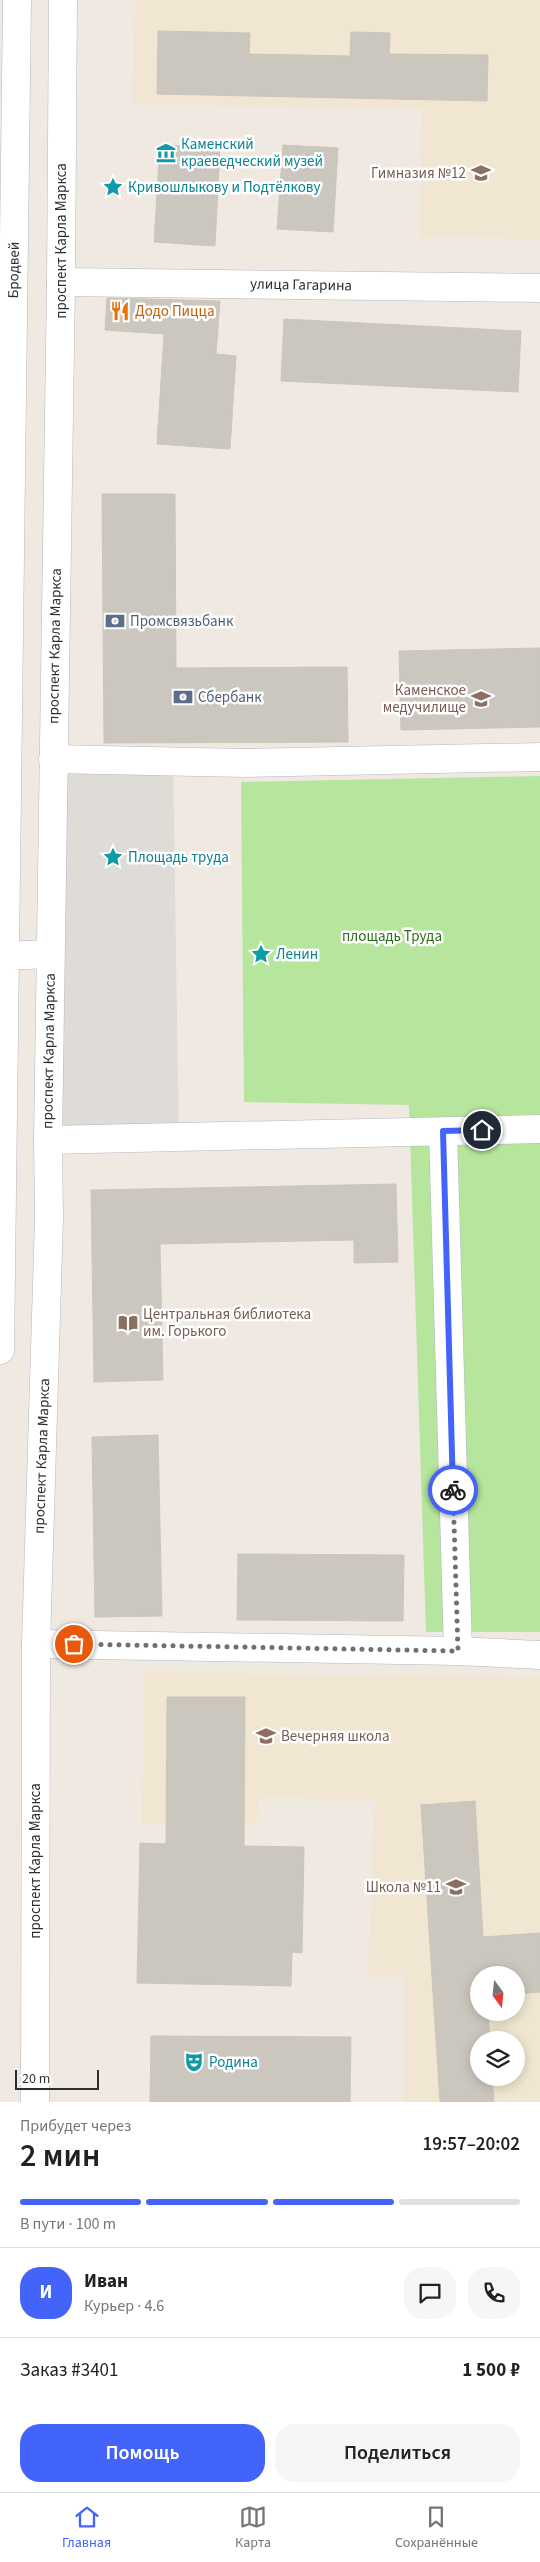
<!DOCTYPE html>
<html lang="ru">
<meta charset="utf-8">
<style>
body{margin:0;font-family:"Source Sans 3",sans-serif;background:#f6f6f6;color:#222;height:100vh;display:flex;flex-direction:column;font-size:19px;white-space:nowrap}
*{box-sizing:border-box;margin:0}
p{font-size:16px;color:#767676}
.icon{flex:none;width:28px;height:28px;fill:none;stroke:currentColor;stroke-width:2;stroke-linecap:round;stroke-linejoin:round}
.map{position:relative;height:2102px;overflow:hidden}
.side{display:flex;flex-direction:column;background:#fff;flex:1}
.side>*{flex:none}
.needle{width:32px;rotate:165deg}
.fabs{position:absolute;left:470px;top:1966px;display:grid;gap:10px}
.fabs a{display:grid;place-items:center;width:55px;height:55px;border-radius:50%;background:#fff;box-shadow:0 2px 12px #0003;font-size:25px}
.scale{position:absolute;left:15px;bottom:12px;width:84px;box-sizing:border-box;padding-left:5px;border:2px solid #2e2e2e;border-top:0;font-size:14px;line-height:18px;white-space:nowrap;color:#2e2e2e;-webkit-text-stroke:4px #fff;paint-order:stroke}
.pin{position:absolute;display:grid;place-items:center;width:42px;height:42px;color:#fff;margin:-21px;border:2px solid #fff;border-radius:50%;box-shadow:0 1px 5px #0007}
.courier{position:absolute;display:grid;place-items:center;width:50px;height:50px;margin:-25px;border:4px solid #4264fb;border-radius:50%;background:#fff;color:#222;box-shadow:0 1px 6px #0007}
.overview em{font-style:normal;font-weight:600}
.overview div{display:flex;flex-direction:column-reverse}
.overview{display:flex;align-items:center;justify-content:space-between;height:85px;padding:0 20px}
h1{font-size:32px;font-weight:600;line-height:38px}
.bar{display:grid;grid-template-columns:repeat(4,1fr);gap:8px 5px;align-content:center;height:60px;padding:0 20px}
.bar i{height:6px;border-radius:4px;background:#e0e0e0}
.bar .current{background:#4264fb}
.bar p{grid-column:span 4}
.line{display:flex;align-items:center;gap:12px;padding:0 20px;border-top:1px solid #e0e0e0}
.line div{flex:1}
.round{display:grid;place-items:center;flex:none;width:52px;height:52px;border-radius:20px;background:#f6f6f6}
.cta{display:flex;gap:10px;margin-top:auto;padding:10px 20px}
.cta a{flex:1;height:58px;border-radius:20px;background:#4264fb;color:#fff;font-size:20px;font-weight:600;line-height:58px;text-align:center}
.cta a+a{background:#f6f6f6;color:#222}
.tab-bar{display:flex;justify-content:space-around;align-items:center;height:70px;border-top:1px solid #e0e0e0;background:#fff;font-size:14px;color:#767676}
.tab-bar a{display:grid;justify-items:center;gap:2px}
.tab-bar .current{color:#4264fb}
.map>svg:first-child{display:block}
.education{fill:#f0e6d1;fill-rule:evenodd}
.green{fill:#b6e59e}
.plaza{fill:#dfdcd8}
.building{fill:#cbc7bf;stroke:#cbc5ba}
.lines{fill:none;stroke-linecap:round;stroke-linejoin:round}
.street-casing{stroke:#b4b7c1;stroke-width:29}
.secondary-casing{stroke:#b4b7c1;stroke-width:29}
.street{stroke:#fff;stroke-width:28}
.secondary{stroke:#fff;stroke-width:28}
.done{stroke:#726f6d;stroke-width:5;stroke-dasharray:0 9}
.route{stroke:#4264fb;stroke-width:6}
.labels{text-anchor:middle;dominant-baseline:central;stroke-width:5;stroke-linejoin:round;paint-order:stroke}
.culture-label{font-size:15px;fill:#0d838f;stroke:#fff;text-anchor:start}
.education-label{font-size:15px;fill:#785e54;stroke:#fff;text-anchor:end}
.street-label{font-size:15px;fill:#2e2e2e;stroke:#fff}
.food-label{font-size:15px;fill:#c56008;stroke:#fff;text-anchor:start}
.service-label{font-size:15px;fill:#4e5e75;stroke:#fff;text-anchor:start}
.park-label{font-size:15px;fill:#2c6e1b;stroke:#fff}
</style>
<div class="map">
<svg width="540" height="2102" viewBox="0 0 540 2102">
<rect width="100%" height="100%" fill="#efe9e1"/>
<!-- education -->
<path class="education" d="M135 0H540V239L420 237 422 109 133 104Z
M144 1672 540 1678V2102H405V1977L368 1975 375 1799 258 1798 257 1825 142 1824ZM479 1975H516V2012H479ZM479 2040H516V2078H479Z"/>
<!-- green -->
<path class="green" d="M540 776V1632H426L409 1105 244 1102 241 782Z"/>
<!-- plaza -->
<path class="plaza" d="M53 759 173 761 179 1139 48 1140Z"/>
<!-- building -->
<path class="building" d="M158 31 250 33 249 54 350 56 351 32 390 33 389 54 488 55 487 101 157 94Z
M160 145 220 148 215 246 154 242Z
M283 145 338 148 333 232 277 229Z
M107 298 220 301 216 354 236 356 230 449 157 444 164 334 105 330Z
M284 319 521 331 518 392 281 381Z
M102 494H175L176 668 347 667 348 742 104 743Z
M540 648V727L401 730 399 651Z
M396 1184 398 1262 354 1263V1240L160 1244 163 1380 94 1382 91 1190Z
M158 1435 162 1616 95 1617 92 1437Z
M238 1554 404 1555 403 1621 237 1620Z
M167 1697H245L244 1846 304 1847 302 1953 292 1952 291 1986 137 1983 140 1843 166 1844Z
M475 1801 483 1937 540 1933V1992L516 1994V1975H479V2012H488L490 2040H479V2078H492L494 2102H440L421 1805Z
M151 2036 351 2037 350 2102H150Z"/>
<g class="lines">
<defs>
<path id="street" d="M61 282 540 288
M53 759 245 763 540 757
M0 956 50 954
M443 1131 458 1651
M48 1140 540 1129
M0 1350 17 0
M36 1644 458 1651 540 1655"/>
<path id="secondary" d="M35 2102 36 1644 49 1218 48 1140 61 282 63 0"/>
</defs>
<!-- street casing -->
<use href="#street" class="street-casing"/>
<!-- secondary casing -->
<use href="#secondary" class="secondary-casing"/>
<!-- street -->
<use href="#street" class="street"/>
<!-- secondary -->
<use href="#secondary" class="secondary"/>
</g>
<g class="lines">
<!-- done -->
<path class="done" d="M74 1644 458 1651 453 1490"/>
<!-- route -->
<path class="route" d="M453 1490 443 1131 482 1130"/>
</g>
<!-- icons -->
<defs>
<symbol id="museum-bare" viewBox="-9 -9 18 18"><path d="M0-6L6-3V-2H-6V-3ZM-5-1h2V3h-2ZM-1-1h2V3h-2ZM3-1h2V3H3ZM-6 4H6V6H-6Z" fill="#0f9aa8" stroke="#fff" stroke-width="2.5" paint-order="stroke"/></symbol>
<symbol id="school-bare" viewBox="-9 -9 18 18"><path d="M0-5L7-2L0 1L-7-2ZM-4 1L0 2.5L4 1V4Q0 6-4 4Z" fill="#8d6e63" stroke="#fff" stroke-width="2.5" paint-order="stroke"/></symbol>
<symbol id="sight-bare" viewBox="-9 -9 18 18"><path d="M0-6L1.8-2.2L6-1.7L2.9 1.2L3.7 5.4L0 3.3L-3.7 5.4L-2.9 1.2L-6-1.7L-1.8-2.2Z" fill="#0f9aa8" stroke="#fff" stroke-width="2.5" paint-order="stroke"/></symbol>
<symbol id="restaurant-bare" viewBox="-9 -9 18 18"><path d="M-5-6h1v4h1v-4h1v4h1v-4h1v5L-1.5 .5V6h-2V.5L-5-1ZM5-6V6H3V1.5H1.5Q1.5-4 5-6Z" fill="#e8710a" stroke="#fff" stroke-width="2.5" paint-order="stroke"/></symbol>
<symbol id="bank-bare" viewBox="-9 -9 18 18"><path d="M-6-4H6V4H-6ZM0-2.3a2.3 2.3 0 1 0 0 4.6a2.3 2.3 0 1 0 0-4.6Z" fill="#5c6f8a" stroke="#fff" stroke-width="2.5" paint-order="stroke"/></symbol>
<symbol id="university-bare" viewBox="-9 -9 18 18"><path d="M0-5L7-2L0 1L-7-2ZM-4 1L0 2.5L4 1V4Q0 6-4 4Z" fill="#8d6e63" stroke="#fff" stroke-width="2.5" paint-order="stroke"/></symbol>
<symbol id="library-bare" viewBox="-9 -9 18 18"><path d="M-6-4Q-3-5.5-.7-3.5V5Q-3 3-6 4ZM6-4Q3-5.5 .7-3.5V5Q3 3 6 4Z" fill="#8d6e63" stroke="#fff" stroke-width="2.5" paint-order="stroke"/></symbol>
<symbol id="theatre-bare" viewBox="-9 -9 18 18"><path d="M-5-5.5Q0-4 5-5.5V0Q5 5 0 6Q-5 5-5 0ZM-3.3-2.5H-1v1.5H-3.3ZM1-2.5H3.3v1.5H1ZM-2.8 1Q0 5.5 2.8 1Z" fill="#0f9aa8" stroke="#fff" stroke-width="2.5" paint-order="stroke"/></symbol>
</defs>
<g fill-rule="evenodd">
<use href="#museum-bare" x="152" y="139" width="28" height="28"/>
<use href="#school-bare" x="467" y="159" width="28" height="28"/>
<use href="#sight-bare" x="99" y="173" width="28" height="28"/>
<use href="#restaurant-bare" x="106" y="297" width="28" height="28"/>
<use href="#bank-bare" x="101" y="607" width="28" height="28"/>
<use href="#bank-bare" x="169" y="683" width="28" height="28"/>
<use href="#university-bare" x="467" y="685" width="28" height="28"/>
<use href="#sight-bare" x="99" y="843" width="28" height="28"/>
<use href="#sight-bare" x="247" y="940" width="28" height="28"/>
<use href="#library-bare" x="114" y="1309" width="28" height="28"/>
<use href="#school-bare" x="252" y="1722" width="28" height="28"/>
<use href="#school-bare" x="442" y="1873" width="28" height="28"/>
<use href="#theatre-bare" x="180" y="2048" width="28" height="28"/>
</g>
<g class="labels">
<!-- culture labels -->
<g class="culture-label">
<text x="181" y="144">Каменский<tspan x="181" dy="17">краеведческий музей</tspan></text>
<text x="128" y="187">Кривошлыкову и Подтёлкову</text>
<text x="128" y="857">Площадь труда</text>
<text x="276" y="954">Ленин</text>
<text x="209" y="2062">Родина</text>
</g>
<!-- education labels -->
<g class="education-label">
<text x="466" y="173">Гимназия №12</text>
<text x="466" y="690">Каменское<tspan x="466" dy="17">медучилище</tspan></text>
<text x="143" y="1314" text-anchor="start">Центральная библиотека<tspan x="143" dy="17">им. Горького</tspan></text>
<text x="281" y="1736" text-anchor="start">Вечерняя школа</text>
<text x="441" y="1887">Школа №11</text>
</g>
<!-- street labels -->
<g class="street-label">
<text transform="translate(61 241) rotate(-90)">проспект Карла Маркса</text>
<text transform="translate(14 270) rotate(-89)">Бродвей</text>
<text transform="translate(301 285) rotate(1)">улица Гагарина</text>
<text transform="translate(55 646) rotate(-89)">проспект Карла Маркса</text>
<text transform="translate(49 1051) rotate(-89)">проспект Карла Маркса</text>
<text transform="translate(42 1456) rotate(-88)">проспект Карла Маркса</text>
<text transform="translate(35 1861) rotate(-90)">проспект Карла Маркса</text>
</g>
<!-- food labels -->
<g class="food-label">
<text x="135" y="311">Додо Пицца</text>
</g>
<!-- service labels -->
<g class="service-label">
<text x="130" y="621">Промсвязьбанк</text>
<text x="198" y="697">Сбербанк</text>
</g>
<!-- park labels -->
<g class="park-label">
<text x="392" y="936">площадь Труда</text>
</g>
</g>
</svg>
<div class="fabs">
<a><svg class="needle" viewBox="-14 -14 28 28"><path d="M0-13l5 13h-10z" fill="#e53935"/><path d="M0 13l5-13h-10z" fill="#767676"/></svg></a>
<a><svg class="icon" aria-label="layers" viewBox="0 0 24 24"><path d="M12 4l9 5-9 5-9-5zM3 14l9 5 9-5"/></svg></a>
</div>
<div class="scale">20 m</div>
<div class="pin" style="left:74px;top:1644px;background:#ea580c"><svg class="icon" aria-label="bag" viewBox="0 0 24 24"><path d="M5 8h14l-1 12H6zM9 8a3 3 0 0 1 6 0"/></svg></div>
<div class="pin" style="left:482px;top:1130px;background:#1f2937"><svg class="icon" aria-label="home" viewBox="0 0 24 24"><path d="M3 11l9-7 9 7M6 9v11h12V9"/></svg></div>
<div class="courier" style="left:453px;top:1490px"><svg class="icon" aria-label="bike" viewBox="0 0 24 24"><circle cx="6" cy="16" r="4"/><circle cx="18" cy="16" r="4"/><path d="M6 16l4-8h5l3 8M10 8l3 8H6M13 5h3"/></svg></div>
</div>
<section class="side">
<div class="overview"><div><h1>2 мин</h1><p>Прибудет через</p></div><em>19:57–20:02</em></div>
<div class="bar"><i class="current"></i><i class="current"></i><i class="current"></i><i></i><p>В пути · 100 m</p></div>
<div class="line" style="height:90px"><b class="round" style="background:#4264fb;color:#fff">И</b><div><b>Иван</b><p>Курьер · 4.6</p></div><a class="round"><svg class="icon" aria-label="chat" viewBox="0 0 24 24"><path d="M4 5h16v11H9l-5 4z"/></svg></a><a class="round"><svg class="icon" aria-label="phone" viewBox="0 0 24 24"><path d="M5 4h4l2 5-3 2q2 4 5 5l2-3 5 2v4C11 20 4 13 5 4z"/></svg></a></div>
<div class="line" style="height:65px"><div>Заказ #3401</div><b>1 500 ₽</b></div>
<div class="cta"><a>Помощь</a><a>Поделиться</a></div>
</section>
<nav class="tab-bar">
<a class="current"><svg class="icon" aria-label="home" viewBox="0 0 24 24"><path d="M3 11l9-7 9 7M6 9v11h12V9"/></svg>Главная</a>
<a><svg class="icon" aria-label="map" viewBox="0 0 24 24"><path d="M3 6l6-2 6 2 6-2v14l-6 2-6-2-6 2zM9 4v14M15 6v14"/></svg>Карта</a>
<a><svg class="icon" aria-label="saved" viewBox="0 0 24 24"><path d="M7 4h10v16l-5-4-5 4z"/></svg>Сохранённые</a>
</nav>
